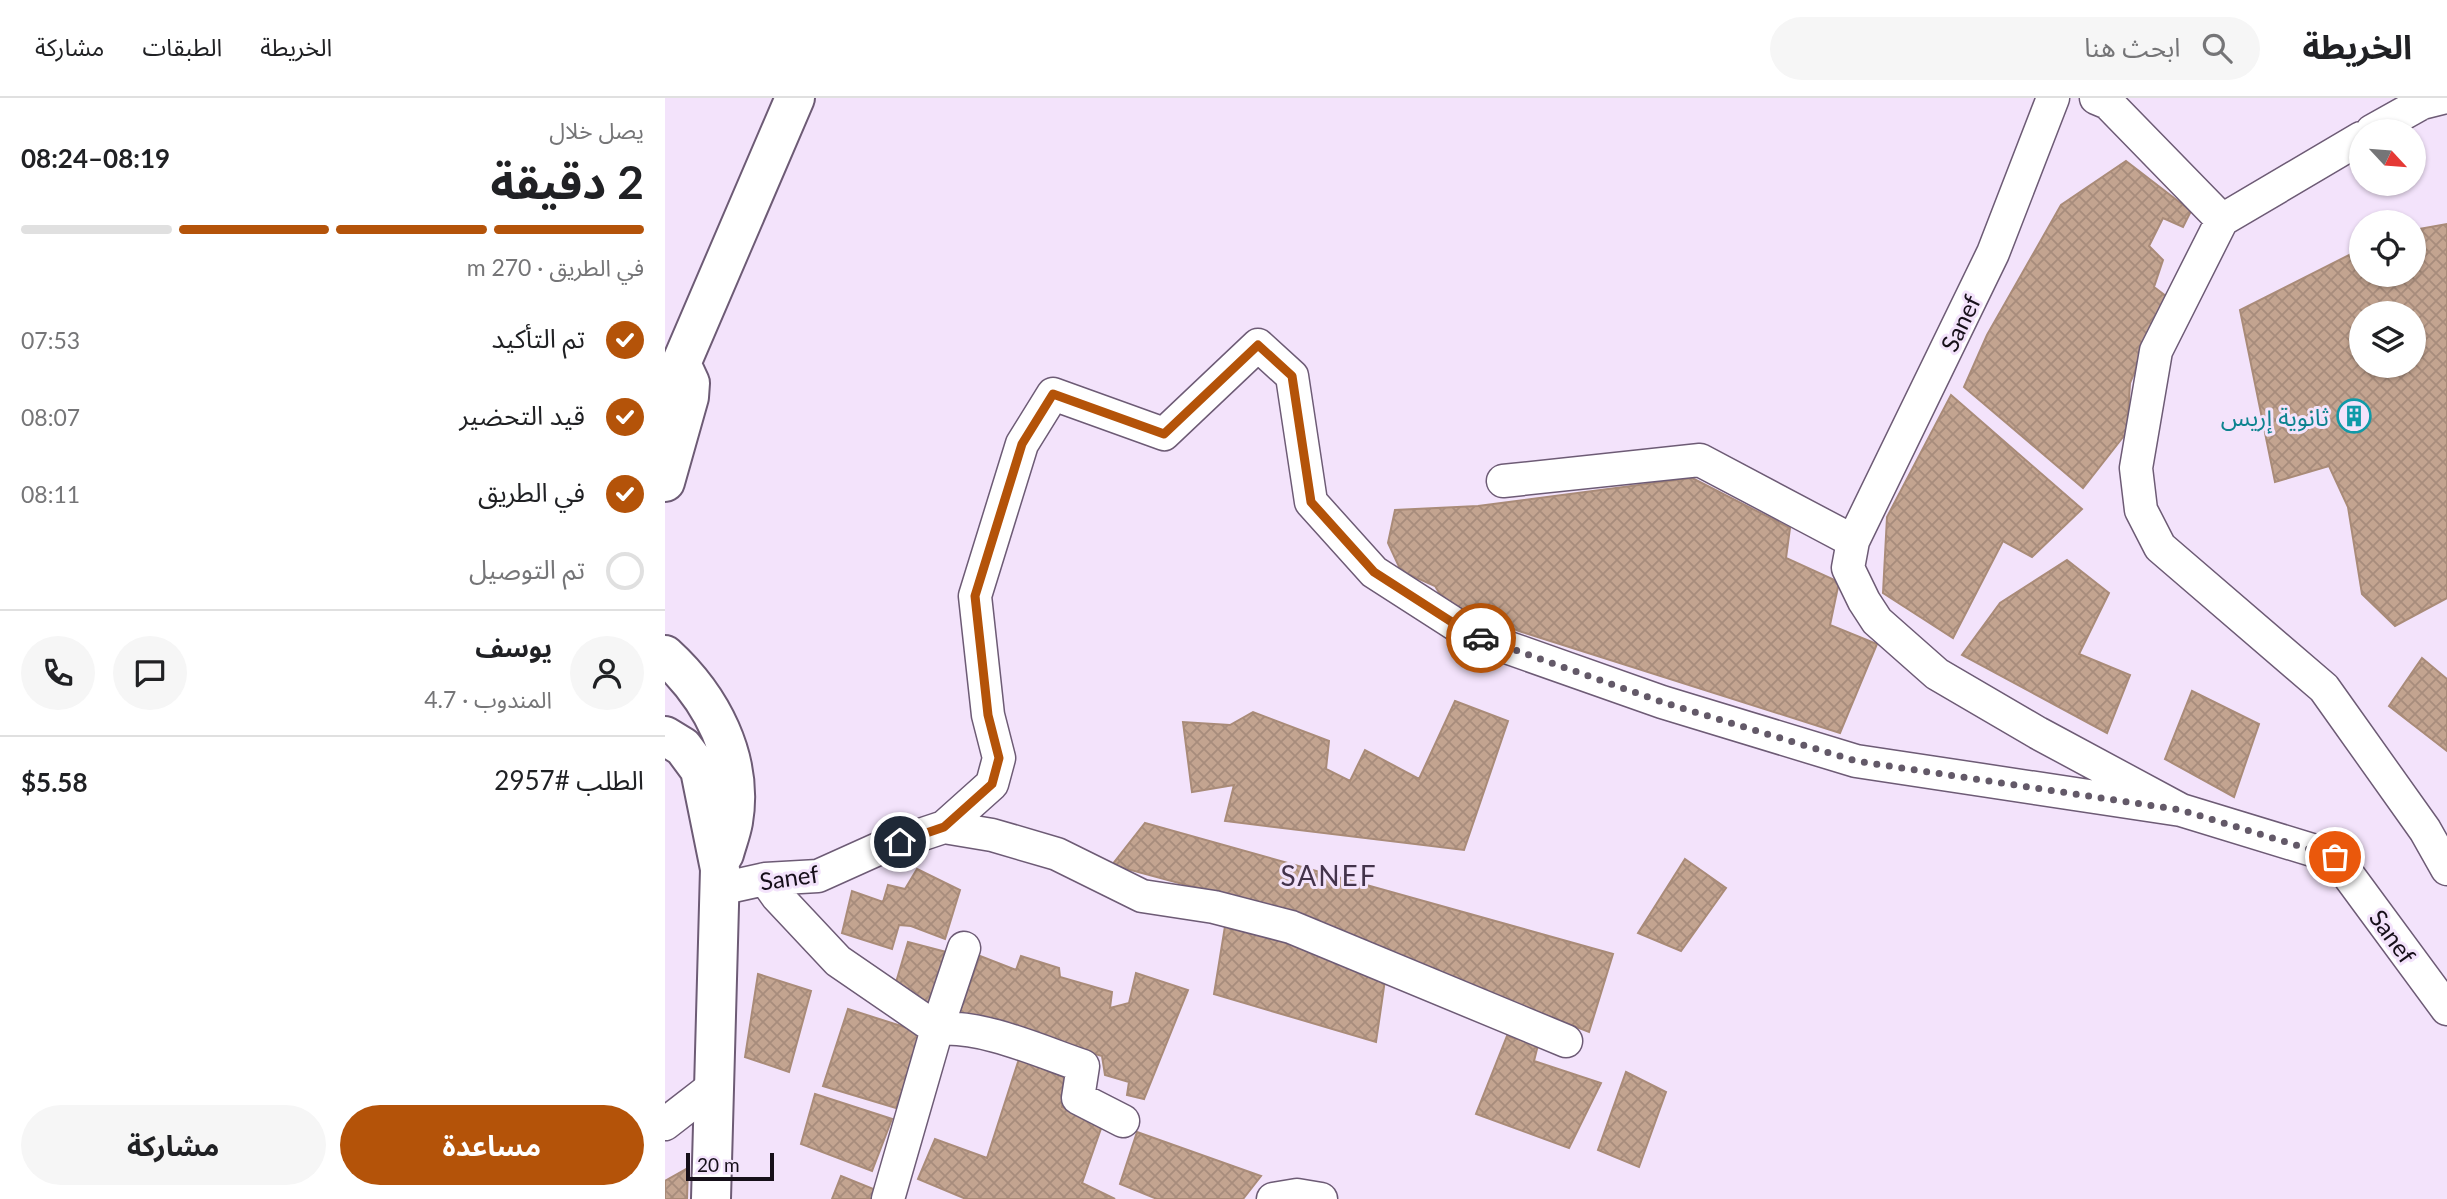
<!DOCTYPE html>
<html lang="ar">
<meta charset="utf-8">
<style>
body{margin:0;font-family:Lato,"Noto Sans Arabic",sans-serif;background:#f6f6f6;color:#202124;direction:rtl;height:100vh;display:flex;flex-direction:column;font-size:26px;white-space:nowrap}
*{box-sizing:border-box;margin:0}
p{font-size:23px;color:#757577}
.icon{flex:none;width:38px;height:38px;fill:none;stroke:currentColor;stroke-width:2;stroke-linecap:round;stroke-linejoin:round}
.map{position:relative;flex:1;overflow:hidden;direction:ltr}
.panel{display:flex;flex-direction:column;background:#fff;width:665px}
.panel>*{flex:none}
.needle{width:46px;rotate:116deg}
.buttons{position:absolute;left:1684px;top:21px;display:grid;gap:14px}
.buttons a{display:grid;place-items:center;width:77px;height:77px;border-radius:50%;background:#fff;box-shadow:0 2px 5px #0004;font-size:35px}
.scale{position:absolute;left:21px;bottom:18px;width:88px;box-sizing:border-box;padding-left:7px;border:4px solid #160f19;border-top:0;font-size:19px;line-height:24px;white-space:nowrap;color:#160f19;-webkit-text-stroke:5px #f3e3fb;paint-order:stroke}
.pin{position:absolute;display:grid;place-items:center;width:60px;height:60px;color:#fff;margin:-30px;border:4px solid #fff;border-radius:50%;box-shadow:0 2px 7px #0007}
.courier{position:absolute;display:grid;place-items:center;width:70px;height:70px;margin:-35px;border:5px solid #b45309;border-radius:50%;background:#fff;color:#222;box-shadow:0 2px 9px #0007}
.overview em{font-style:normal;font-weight:700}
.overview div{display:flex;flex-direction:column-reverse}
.overview{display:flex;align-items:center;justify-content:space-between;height:119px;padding:0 21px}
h1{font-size:46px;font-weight:700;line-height:52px}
.bar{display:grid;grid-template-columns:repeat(4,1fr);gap:10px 7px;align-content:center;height:84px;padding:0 21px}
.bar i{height:9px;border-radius:5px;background:#e0e0e0}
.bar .on{background:#b45309}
.bar p{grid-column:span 4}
.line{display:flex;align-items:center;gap:18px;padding:0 21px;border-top:2px solid #e0e0e0}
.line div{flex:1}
.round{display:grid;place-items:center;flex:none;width:74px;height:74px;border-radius:37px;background:#f6f6f6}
ol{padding:0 21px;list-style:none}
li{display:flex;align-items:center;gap:21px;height:77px}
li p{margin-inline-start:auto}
li .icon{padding:7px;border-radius:50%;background:#b45309;color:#fff;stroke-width:4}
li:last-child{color:#757577}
li i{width:38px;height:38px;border:4px solid #e0e0e0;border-radius:50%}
.primary-button{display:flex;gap:14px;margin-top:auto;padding:14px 21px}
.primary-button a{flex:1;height:80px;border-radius:42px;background:#b45309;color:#fff;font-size:28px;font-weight:700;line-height:80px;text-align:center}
.primary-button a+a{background:#f6f6f6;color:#202124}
header{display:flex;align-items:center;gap:42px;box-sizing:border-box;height:98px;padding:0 35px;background:#fff;border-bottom:2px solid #e0e0e0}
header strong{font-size:33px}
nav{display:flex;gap:38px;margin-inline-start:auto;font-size:24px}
.search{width:490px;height:63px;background:#f6f6f6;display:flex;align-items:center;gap:18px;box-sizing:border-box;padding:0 24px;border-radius:38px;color:#757577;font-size:26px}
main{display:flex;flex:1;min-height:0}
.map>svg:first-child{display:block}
.building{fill:url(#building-cross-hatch);stroke:#a98b78;stroke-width:2;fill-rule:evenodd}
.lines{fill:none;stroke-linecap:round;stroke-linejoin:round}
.street-casing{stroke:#6d5b75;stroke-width:35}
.secondary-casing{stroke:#6d5b75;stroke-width:42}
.street{stroke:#fff;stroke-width:32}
.secondary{stroke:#fff;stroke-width:38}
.done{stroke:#635968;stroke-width:7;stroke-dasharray:0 12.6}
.route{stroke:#b45309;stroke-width:9}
.labels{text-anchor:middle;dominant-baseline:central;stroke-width:6;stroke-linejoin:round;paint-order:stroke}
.street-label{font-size:24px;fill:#160f19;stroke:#f3e3fb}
.culture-label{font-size:24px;fill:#0d838f;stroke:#f3e3fb;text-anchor:end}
.quarter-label{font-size:28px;letter-spacing:2px;fill:#43334b;stroke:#f3e3fb}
</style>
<header>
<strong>الخريطة</strong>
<div class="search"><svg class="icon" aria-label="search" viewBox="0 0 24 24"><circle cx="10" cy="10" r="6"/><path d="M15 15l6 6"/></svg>ابحث هنا</div>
<nav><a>الخريطة</a><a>الطبقات</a><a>مشاركة</a></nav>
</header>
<main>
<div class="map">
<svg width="1782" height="1101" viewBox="0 0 1782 1101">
<defs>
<pattern id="building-cross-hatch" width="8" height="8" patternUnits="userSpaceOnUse" patternTransform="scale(1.75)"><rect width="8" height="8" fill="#c3a490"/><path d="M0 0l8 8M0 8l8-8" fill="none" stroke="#a78c7c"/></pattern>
</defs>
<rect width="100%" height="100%" fill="#f3e3fb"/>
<!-- building -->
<path class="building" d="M1461 63 1526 113 1518 129 1498 120 1484 148 1498 162 1489 189 1501 198 1465 285 1462 334 1418 390 1299 289 1322 237 1396 107Z
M1782 126V500L1730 528 1697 496 1683 409 1664 368 1610 384 1575 212 1696 151V177H1748V132ZM1696 215H1748V268H1696Z
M1286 297 1417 411 1367 459 1338 443 1288 540 1218 495 1222 419Z
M1027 380 1125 430 1121 460 1174 484 1165 527 1212 546 1175 635 857 534 781 506 770 488 736 473 723 445 730 412 813 408Z
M1402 462 1444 495 1414 556 1465 577 1442 635 1297 557 1335 505Z
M1757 560 1782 581V653L1724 608Z
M1527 593 1594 626 1569 699 1500 661Z
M790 603 843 623 799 752 560 723 569 687 527 694 518 624 565 627 588 614 664 643 661 671 685 683 700 652 754 681Z
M480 725 948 856 924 934 614 812 447 767Z
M1020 761 1061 790 1016 853 973 835Z
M252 771 295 792 280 841 246 828 234 827 227 851 177 835 187 793 218 804 223 787 240 791Z
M561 822 720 882 711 944 549 896Z
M243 844 285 855 268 916 229 891Z
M315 858 351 872 356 858 394 870 395 879 447 894 445 910 464 905 471 875 523 892 479 1001 462 997 464 984 440 977 437 958 294 916Z
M93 876 146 893 124 974 80 959Z
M183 911 258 935 231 1010 158 988Z
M842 938 873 947 869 963 936 985 904 1050 811 1016Z
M354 961 399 979 397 1009 439 1022 417 1085 450 1101H301L253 1081 270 1041 322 1060Z
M961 974 1001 994 974 1069 933 1052Z
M150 996 227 1021 207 1073 136 1046Z
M472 1034 596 1078 578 1101H492L455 1086Z
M23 1070 22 1101H0V1083Z
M176 1078 211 1092 209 1101H167Z"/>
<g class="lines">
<defs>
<path id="street" d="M1388 0 1328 155 1188 443 1183 470 1199 503 1212 523 1272 576 1373 635 1516 712 1670 759 1782 911
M1431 0 1443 5 1557 122
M1707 33 1757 5 1777 0
M1696 40 1557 122 1491 253 1471 370 1476 412 1495 449 1659 590 1760 732 1782 771
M838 383 1035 362 1188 443
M279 729 327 737 392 756 477 798 549 809 626 829 901 943
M100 781 112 798 173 863 272 931C318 927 374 953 418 968L413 1000 458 1023
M55 791 100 781 153 778 213 751 279 729 327 686 334 660 323 617 310 498 357 346 388 296 499 336 593 247 627 278 646 404 709 474 807 537 997 604 1191 663 1516 712
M0 1026 49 988
M223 1101 272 931 299 850
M608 1101 632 1097 656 1101"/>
<path id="secondary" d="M0 303 130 0
M0 384 24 299 25 285 19 272
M0 557C46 599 79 660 68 724 66 735 62 745 59 756
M0 638 18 649 35 672 55 771 46 1101"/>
</defs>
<!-- street casing -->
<use href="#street" class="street-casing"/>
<!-- secondary casing -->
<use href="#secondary" class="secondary-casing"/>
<!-- street -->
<use href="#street" class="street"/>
<!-- secondary -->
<use href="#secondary" class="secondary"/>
</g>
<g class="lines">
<!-- done -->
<path class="done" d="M816 540 997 604 1191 663 1516 712 1670 759"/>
<!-- route -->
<path class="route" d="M235 744 279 729 327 686 334 660 323 617 310 498 357 346 388 296 499 336 593 247 627 278 646 404 709 474 807 537 816 540"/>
</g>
<!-- icons -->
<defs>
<symbol id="building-ring" viewBox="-11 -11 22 22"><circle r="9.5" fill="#f3e3fb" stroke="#0f9aa8" stroke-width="1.5"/><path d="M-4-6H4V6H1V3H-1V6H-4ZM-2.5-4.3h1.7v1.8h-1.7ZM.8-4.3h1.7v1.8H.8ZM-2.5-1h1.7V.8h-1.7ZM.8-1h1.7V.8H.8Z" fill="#0f9aa8"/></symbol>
</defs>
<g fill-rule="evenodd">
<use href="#building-ring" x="1670" y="299" width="38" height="38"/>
</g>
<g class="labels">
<!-- street labels -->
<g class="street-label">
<text transform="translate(1295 225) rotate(-64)">Sanef</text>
<text transform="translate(124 779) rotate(-8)">Sanef</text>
<text transform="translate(1728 838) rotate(54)">Sanef</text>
</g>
<!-- culture labels -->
<g class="culture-label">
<text x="1664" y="318">ثانوية إريس</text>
</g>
<!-- quarter labels -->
<g class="quarter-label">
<text x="664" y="777">SANEF</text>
</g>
</g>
</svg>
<div class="buttons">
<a><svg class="needle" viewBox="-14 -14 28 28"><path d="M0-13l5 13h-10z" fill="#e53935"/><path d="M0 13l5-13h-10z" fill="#757577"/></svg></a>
<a><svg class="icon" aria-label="locate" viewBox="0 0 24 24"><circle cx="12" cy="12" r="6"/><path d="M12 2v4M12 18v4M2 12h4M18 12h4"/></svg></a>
<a><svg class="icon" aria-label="layers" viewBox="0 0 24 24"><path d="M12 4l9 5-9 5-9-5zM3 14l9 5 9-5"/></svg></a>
</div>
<div class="scale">20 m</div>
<div class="pin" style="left:1670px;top:759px;background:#ea580c"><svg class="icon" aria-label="bag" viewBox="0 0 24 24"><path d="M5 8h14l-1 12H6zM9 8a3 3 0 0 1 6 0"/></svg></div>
<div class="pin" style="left:235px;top:744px;background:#1f2937"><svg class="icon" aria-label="home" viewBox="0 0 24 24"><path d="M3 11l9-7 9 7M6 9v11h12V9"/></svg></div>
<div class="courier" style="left:816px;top:540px"><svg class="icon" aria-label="car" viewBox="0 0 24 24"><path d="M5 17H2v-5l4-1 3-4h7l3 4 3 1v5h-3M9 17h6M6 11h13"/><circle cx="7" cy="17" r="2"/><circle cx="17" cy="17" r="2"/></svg></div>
</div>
<section class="panel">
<div class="overview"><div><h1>2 دقيقة</h1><p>يصل خلال</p></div><em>08:19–08:24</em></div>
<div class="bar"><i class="on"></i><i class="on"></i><i class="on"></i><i></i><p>في الطريق · 270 m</p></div>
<ol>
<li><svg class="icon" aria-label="check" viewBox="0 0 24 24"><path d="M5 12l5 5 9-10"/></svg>تم التأكيد<p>07:53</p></li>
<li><svg class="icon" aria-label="check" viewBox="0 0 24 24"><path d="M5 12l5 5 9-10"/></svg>قيد التحضير<p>08:07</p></li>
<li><svg class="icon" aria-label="check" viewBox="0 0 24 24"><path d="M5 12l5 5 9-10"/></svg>في الطريق<p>08:11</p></li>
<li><i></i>تم التوصيل</li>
</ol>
<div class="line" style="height:126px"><a class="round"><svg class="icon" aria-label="person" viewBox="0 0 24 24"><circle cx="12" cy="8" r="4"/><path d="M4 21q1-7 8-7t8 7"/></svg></a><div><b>يوسف</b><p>المندوب · 4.7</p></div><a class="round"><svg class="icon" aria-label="chat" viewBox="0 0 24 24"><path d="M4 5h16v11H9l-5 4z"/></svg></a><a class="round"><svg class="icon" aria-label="phone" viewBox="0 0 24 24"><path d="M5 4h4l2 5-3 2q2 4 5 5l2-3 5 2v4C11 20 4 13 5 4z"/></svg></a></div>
<div class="line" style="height:91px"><div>الطلب #2957</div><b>$5.58</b></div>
<div class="primary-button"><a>مساعدة</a><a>مشاركة</a></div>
</section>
</main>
